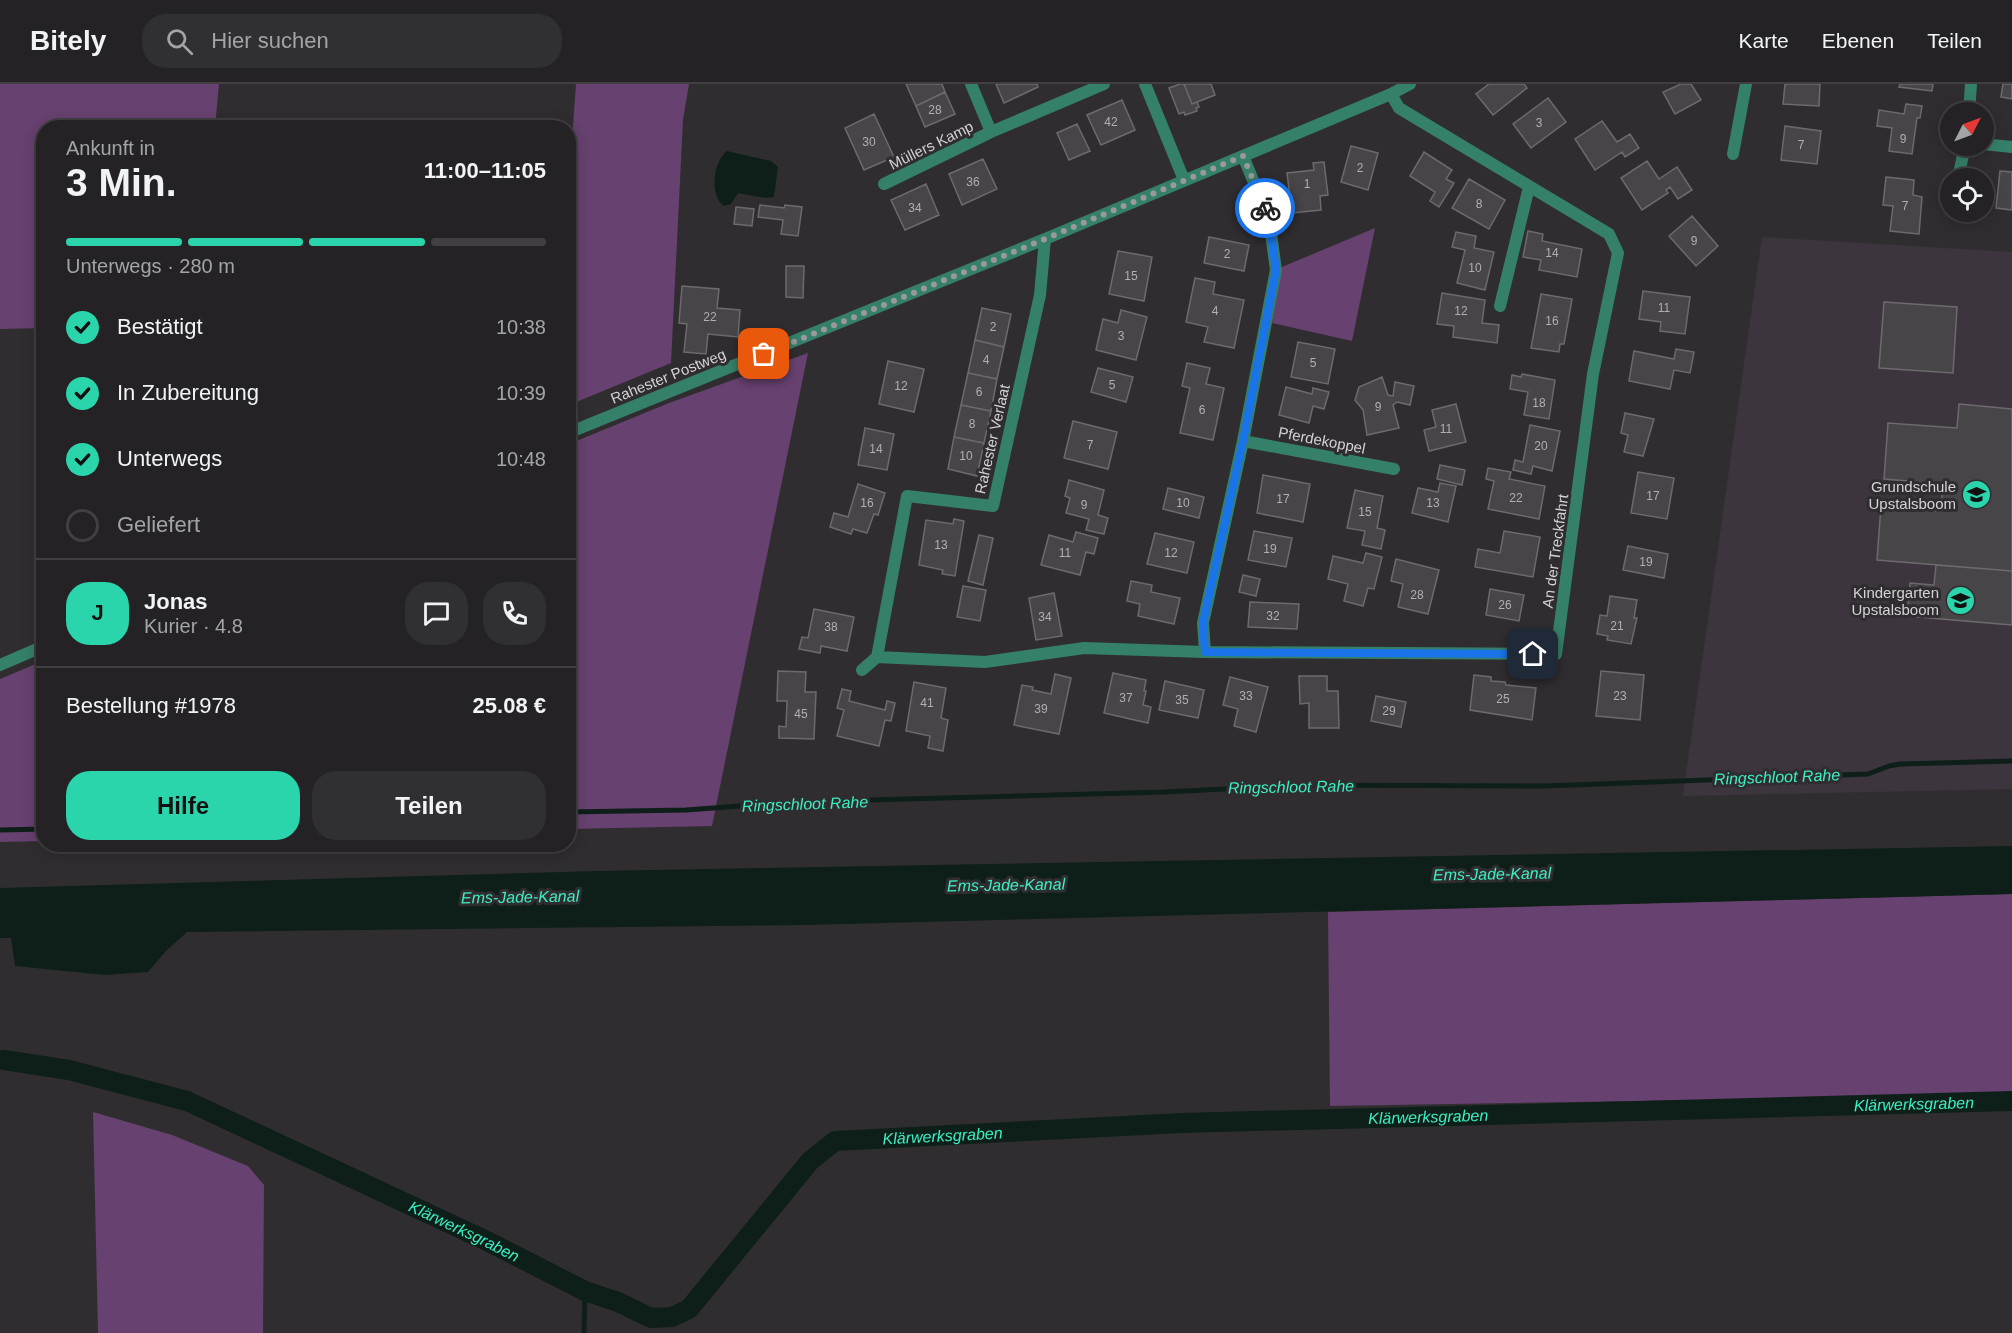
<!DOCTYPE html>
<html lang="de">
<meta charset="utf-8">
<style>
body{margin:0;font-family:Helvetica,sans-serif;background:#302f31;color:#f1f3f6;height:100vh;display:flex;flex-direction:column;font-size:22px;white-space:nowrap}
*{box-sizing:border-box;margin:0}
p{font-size:20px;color:#a3a4a6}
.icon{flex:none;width:33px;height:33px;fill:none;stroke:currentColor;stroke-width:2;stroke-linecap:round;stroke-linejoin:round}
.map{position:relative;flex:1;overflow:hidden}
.sheet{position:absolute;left:36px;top:36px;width:540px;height:732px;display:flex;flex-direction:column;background:#242224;border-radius:24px;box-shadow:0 3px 15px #0003,0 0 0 2px #413f41}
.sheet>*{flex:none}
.needle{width:39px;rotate:48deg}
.tools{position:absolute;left:1940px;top:18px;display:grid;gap:12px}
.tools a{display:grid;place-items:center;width:54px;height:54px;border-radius:50%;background:#242224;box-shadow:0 3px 15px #0003,0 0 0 2px #413f41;font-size:30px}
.pin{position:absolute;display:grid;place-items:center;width:51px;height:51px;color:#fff;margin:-26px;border-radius:12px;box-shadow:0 3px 9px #0006}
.courier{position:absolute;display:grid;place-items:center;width:60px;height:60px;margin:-30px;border:4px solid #1a73e8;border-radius:50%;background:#fff;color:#222;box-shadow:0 2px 8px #0007}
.head em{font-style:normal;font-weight:700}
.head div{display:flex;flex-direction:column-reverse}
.head{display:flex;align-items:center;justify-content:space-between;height:102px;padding:0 30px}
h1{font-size:39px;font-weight:700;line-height:45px}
.bar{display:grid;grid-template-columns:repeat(4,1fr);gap:9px 6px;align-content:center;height:72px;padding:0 30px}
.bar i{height:8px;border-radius:4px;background:#413f41}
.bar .on{background:#2bd5ac}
.bar p{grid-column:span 4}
.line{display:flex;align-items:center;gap:15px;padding:0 30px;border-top:2px solid #413f41}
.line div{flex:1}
.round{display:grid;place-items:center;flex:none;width:63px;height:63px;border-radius:24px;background:#302f31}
ol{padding:0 30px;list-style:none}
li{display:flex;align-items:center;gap:18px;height:66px}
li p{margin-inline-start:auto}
li .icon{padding:6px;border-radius:50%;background:#2bd5ac;color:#111;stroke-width:4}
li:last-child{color:#a3a4a6}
li i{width:33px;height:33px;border:3px solid #413f41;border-radius:50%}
.action{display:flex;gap:12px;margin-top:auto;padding:12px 30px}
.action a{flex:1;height:69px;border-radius:24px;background:#2bd5ac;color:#111;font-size:24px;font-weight:700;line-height:69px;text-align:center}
.action a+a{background:#302f31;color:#f1f3f6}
header{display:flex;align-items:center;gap:36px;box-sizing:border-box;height:84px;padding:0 30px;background:#242224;border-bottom:2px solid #413f41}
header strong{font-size:28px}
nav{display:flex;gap:33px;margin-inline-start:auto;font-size:21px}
.search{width:420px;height:54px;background:#302f31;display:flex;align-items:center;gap:15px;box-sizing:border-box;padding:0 21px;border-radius:24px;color:#a3a4a6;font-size:22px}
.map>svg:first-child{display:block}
.built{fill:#3c353d}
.green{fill:#67416f}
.water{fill:#0e1f19}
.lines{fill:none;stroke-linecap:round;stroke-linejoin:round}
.stream{stroke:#0e1f19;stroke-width:5}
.canal{stroke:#0e1f19;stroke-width:20}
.building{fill:#484549;stroke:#6d6a6e;stroke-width:1.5}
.street{stroke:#35806a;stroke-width:12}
.done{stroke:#9a989b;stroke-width:6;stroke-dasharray:0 10.8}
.route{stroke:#1a73e8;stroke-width:8}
.labels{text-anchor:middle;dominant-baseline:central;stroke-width:6;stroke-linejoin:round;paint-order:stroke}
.number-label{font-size:12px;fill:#b0afb1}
.street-label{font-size:15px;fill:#d3d2d4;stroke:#302d30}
.poi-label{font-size:15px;fill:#d3d2d4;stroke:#302d30;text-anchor:end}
.water-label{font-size:16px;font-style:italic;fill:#3cefc2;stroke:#302d30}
</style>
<header>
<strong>Bitely</strong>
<div class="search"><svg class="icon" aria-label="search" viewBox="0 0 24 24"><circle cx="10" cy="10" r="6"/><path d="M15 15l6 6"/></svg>Hier suchen</div>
<nav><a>Karte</a><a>Ebenen</a><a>Teilen</a></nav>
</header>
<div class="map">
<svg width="2012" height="1249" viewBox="0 0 2012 1249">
<rect width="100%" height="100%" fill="#302d30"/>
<!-- built -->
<path class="built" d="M1762 153 2012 168V705L1683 712Z"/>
<!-- green -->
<path class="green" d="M0 0H219L215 43 44 44 43 244 0 245Z
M576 0H689L683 36 671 279 569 321 568 112Z
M1375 144 1352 257 1272 239 1282 183Z
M808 269 712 742 569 745V360L669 319Z
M43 577V757L0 758V595Z
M2012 810V1011L1330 1022 1328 828Z
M93 1028 172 1051 248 1082 264 1101 263 1249H98Z"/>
<!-- water -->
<path class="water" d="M727 67 771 77 778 83 774 113 766 114 738 109 731 120 724 122C709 111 713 78 727 67Z
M2012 762V810L806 841 187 848 166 867 148 888 105 891 15 882 11 854H0V804L597 787Z"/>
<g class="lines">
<!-- stream -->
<path class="stream" d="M568 728 686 726 794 718 1165 708 1303 701 1545 702 1868 690 1889 682 1901 680 2012 677
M0 746 44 745
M584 1249 585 1207"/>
<!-- canal -->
<path class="canal" id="s1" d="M4 976 69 986 187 1017 487 1157 585 1207 618 1218 651 1234 672 1233 689 1225 810 1077 835 1057 1182 1039 2012 1017"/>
</g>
<!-- building -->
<path class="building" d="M906 0H942L945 8 916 22Z
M996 0H1037L1038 3 1004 19Z
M1180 0H1184L1192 20 1197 18 1199 23 1196 24 1197 27 1185 31 1184 28 1179 30 1169 4Z
M1184 0H1211L1215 11 1192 20Z
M1489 0H1524L1527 4 1493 31 1476 10Z
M1681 0H1691L1701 16 1675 30 1663 8Z
M1785 0H1820L1819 22 1783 20Z
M1900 0H1933L1932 7 1899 3Z
M2003 0H2012V15L2001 13Z
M945 8 955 30 925 43 916 22Z
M1548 14 1566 38 1531 64 1513 40Z
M1122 16 1135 46 1101 61 1087 31Z
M1906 20 1922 22 1920 34H1917L1912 70 1889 67 1892 44 1877 42 1879 26 1904 30Z
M874 30 894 73 864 86 845 44Z
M1602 37 1617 58 1630 50 1639 64 1625 73 1622 68 1595 86 1575 55Z
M1077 40 1090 67 1069 76 1057 49Z
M1785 42 1821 47 1817 80 1781 76Z
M1351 62 1378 69 1368 106 1341 98Z
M1424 68 1452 86 1446 95 1454 99 1439 123 1430 117 1435 108 1410 92Z
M983 75 997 105 962 121 949 90Z
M1647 77 1659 95 1677 83 1692 106 1678 115 1670 103 1666 106 1668 109 1642 126 1621 94Z
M1324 78 1328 111 1320 112 1321 126 1292 129 1287 89 1314 86 1313 79Z
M2000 87 2012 88V126L1996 124Z
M1886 93 1914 96 1913 111 1922 113 1919 150 1890 147 1893 122 1883 121Z
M1469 95 1505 116 1489 145 1452 124Z
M926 100 939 131 905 146 891 116Z
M760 121 784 124 785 121 802 123 798 152 781 150 783 136 758 133Z
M736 123 754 125 752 142 734 140Z
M1692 132 1718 162 1696 182 1669 152Z
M1528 147 1543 150 1542 157 1582 165 1577 193 1539 186 1541 176 1523 173Z
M1456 148 1476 152 1474 164 1494 168 1485 206 1457 199 1465 166 1452 163Z
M1209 153 1249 161 1244 187 1204 179Z
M1118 167 1152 173 1144 217 1109 210Z
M786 182H804L803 214 786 213Z
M1195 194 1215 198 1213 210 1244 216 1234 264 1204 258 1208 243 1186 238Z
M682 202 719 205 717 224 740 226 738 253 708 250 706 270 684 268 687 240 679 239Z
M1643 207 1690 213 1685 250 1660 247 1661 238 1639 235Z
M1442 209 1485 216 1482 239 1499 241 1497 259 1453 253 1454 242 1437 240Z
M1541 210 1572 215 1564 260H1560L1559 268 1531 264Z
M1884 218 1957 223 1953 289 1879 284Z
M982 224 1011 230 1004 263 975 256Z
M1121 226 1147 233 1136 276 1096 266 1103 235 1118 239Z
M975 256 1004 263 997 295 968 289Z
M1298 258 1335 265 1328 300 1291 293Z
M1676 265 1694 268 1690 289 1674 286 1670 305 1629 297 1634 267 1674 275Z
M888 277 924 285 914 328 879 320Z
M1187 279 1210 284 1206 300 1224 304 1213 356 1180 349 1190 304 1182 302Z
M1098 284 1133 293 1126 318 1091 308Z
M968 289 997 295 991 327 961 321Z
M1522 290 1555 296 1549 335 1524 331 1528 308 1510 305 1512 291 1521 293Z
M1382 293 1388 311 1393 312 1395 298 1414 302 1410 321 1397 318 1393 321 1399 344 1367 351 1363 326 1355 316 1359 303Z
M1286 303 1312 310 1313 304 1329 308 1324 325 1313 322 1309 339 1279 331Z
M1456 320 1466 358 1429 367 1424 346 1436 343 1432 326Z
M1959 320 2012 325V487L1877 476 1881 422 1941 427 1943 400 1884 395 1888 339 1957 344Z
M961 321 991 327 984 359 954 353Z
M1625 329 1654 335 1643 372 1624 368 1628 351 1621 349Z
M1073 337 1117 348 1108 385 1064 374Z
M1530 341 1560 347 1552 387 1533 382 1531 390 1513 386 1515 376 1523 378Z
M865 344 894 350 887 386 858 381Z
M954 353 984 359 977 392 948 385Z
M1440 381 1465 386 1462 401 1437 395Z
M1488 384 1511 388 1509 395 1545 402 1539 435 1488 425 1494 397 1486 395Z
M1638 388 1674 394 1667 435 1631 429Z
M1263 391 1310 400 1303 438 1257 429Z
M1069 396 1104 406 1098 431 1108 434 1104 450 1086 446 1089 435 1066 429 1070 414 1065 412Z
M1440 399 1456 402 1448 438 1412 429 1418 404 1438 408Z
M858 400 885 409 878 431 874 430 867 449 853 445 851 450 830 443 834 429 848 433Z
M1168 404 1204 413 1199 434 1163 425Z
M1355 406 1383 412 1377 444 1385 446 1381 465 1362 461 1365 447 1347 444Z
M954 435 964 437 955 492 942 490 943 486 919 481 926 436 953 440Z
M1254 447 1292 454 1286 483 1248 476Z
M1504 447 1540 453 1533 493 1475 483 1478 465 1500 469Z
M1076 448 1098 454 1094 470 1086 468 1080 491 1041 481 1049 451 1073 458Z
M1155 449 1194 458 1187 489 1147 480Z
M979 451 993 454 983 501 968 497Z
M1628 462 1668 470 1664 494 1623 486Z
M1366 469 1382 473 1374 505 1368 504 1363 522 1344 517 1348 500 1328 495 1333 472 1363 479Z
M1396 475 1439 486 1428 530 1398 523 1403 500 1391 497Z
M1936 481 2012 487V541L1907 532 1910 499 1934 501Z
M1243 491 1260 495 1256 512 1239 508Z
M1131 497 1152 501 1151 508 1180 514 1174 540 1138 532 1140 520 1127 517Z
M963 502 986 506 980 537 957 533Z
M1490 505 1524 511 1519 537 1486 531Z
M1054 509 1062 552 1036 556 1029 514Z
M1610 512 1637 516 1634 534H1637L1631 560 1607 556 1608 552 1597 550 1600 531 1607 532Z
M1250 518 1299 520 1297 545 1248 543Z
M814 525 854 533 847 567 821 562 820 569 799 565 802 553 808 554Z
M778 587 806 588 805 608H816L814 655 779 654V642L786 643 787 617H777Z
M1601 587 1644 591 1640 636 1596 632Z
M1113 589 1146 596 1144 607H1146L1143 621 1151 623 1148 639 1104 629Z
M1055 590 1071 594 1059 650 1014 641 1022 601 1033 603 1032 606 1051 610Z
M1474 591 1491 593V597L1505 598 1506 601 1536 604 1532 636 1470 626Z
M1299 592H1327V607H1338L1339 644H1309V619L1300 620Z
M1230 593 1268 603 1256 648 1234 642 1238 625 1223 621Z
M1165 597 1204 606 1198 634 1159 626Z
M914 598 946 604 941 634 948 636 943 667 928 664 930 652 906 647Z
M842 605 851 607 849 617 885 626 887 617 895 619 891 637 885 636 879 662 837 652 844 626 837 624Z
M1376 612 1406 618 1401 643 1371 637Z"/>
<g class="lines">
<!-- street -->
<path class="street" d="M971 0 991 48
M1145 0 1184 96
M1969 28 1971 0
M1983 60 2012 63
M1733 70 1746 0
M1958 94 1965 62
M884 100 991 48 1104 0
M1500 222 1529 103
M568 349 1045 155 1391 10 1410 0
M1243 357 1394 385
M1205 568 1203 539 1243 357 1276 186 1269 135 1243 72
M877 573 907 412 993 422 1040 211 1045 155
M0 581 44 562
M862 586 877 573 985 578 1084 564 1205 568 1556 570 1593 290 1618 169 1609 150 1399 24 1391 10"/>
</g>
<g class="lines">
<!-- done -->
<path class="done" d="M764 270 1045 155 1243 72 1265 124"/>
<!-- route -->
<path class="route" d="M1265 124 1269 135 1276 186 1243 357 1203 539 1205 568 1533 570"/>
</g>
<!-- icons -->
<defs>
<symbol id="school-disc" viewBox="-11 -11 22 22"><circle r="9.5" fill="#2bd5ac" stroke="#302d30"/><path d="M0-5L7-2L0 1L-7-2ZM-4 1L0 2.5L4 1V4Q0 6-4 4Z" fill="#111"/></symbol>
</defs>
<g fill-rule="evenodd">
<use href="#school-disc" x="1960" y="394" width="33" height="33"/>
<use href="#school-disc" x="1944" y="500" width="33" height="33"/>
</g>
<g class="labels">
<!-- number labels -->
<g class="number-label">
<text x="935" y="26">28</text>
<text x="1111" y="38">42</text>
<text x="1539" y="39">3</text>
<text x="1903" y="55">9</text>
<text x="869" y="58">30</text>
<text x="1801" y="61">7</text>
<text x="1360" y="84">2</text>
<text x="973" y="98">36</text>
<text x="1307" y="100">1</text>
<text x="1479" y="120">8</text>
<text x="1905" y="122">7</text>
<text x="915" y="124">34</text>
<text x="1694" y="157">9</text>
<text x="1552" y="169">14</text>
<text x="1227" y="170">2</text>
<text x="1475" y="184">10</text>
<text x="1131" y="192">15</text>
<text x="1664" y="224">11</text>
<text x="1215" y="227">4</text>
<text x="1461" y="227">12</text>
<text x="710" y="233">22</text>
<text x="1552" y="237">16</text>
<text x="993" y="243">2</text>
<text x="1121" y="252">3</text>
<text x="986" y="276">4</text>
<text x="1313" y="279">5</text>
<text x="1112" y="301">5</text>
<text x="901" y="302">12</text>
<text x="979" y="308">6</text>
<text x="1539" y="319">18</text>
<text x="1378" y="323">9</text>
<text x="1202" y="326">6</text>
<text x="972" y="340">8</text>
<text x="1446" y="345">11</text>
<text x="1090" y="361">7</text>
<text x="1541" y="362">20</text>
<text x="876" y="365">14</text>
<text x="966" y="372">10</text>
<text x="1653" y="412">17</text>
<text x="1516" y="414">22</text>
<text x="1283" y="415">17</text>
<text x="867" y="419">16</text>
<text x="1183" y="419">10</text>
<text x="1433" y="419">13</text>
<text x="1084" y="421">9</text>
<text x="1365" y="428">15</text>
<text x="941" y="461">13</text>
<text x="1270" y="465">19</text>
<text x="1065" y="469">11</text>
<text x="1171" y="469">12</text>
<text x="1646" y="478">19</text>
<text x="1417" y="511">28</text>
<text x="1505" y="521">26</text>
<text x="1273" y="532">32</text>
<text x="1045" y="533">34</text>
<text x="1617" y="542">21</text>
<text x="831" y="543">38</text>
<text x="1246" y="612">33</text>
<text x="1620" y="612">23</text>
<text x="1126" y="614">37</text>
<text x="1503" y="615">25</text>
<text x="1182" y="616">35</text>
<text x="927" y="619">41</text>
<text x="1041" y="625">39</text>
<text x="1389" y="627">29</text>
<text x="801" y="630">45</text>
</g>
<!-- street labels -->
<g class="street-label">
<text transform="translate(931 61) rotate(-26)">Müllers Kamp</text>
<text transform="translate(668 292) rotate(-22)">Rahester Postweg</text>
<text transform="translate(992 355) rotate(-77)">Rahester Verlaat</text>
<text transform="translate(1322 356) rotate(11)">Pferdekoppel</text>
<text transform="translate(1555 467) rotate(-82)">An der Treckfahrt</text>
</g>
<!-- poi labels -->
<g class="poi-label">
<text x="1956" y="402">Grundschule<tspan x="1956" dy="17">Upstalsboom</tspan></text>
<text x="1939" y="508">Kindergarten<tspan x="1939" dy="17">Upstalsboom</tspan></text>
</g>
<!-- water labels -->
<g class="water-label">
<text transform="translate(1777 693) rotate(-2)">Ringschloot Rahe</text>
<text transform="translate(1291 703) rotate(-1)">Ringschloot Rahe</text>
<text transform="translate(805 720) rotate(-2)">Ringschloot Rahe</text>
<text transform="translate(1492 790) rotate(-1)">Ems-Jade-Kanal</text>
<text transform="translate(1006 801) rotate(-1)">Ems-Jade-Kanal</text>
<text transform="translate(520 813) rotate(-1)">Ems-Jade-Kanal</text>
<text stroke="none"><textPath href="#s1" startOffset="2043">Klärwerksgraben</textPath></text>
<text stroke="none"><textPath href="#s1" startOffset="1557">Klärwerksgraben</textPath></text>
<text stroke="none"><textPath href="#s1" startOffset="1071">Klärwerksgraben</textPath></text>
<text stroke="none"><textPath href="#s1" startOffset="494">Klärwerksgraben</textPath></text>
</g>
</g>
</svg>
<div class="tools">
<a><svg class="needle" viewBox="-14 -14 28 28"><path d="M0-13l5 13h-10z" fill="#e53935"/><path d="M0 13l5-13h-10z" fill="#a3a4a6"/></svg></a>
<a><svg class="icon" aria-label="locate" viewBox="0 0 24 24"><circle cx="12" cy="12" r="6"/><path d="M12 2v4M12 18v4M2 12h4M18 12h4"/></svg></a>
</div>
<div class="pin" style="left:764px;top:270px;background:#ea580c"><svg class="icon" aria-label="bag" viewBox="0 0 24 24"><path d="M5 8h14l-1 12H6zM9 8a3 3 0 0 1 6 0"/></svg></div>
<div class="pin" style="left:1533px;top:570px;background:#1f2937"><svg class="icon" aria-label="home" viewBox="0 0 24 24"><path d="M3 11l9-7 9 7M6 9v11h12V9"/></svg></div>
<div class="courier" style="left:1265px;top:124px"><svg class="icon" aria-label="bike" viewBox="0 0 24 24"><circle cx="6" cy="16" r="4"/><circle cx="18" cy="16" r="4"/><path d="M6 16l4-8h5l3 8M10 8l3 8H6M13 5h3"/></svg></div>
<section class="sheet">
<div class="head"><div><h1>3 Min.</h1><p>Ankunft in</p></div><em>11:00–11:05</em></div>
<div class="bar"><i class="on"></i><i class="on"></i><i class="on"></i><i></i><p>Unterwegs · 280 m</p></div>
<ol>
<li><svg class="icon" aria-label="check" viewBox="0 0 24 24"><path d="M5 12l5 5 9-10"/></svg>Bestätigt<p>10:38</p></li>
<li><svg class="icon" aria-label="check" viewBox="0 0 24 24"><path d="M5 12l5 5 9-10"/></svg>In Zubereitung<p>10:39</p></li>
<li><svg class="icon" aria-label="check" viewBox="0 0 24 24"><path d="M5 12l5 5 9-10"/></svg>Unterwegs<p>10:48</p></li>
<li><i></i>Geliefert</li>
</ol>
<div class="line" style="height:108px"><b class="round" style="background:#2bd5ac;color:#111">J</b><div><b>Jonas</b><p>Kurier · 4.8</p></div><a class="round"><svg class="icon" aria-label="chat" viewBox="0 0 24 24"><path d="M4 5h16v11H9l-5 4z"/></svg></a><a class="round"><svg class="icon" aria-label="phone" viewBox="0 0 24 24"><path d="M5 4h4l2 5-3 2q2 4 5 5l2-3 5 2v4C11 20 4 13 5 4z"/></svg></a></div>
<div class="line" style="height:78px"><div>Bestellung #1978</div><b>25.08 €</b></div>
<div class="action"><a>Hilfe</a><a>Teilen</a></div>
</section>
</div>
